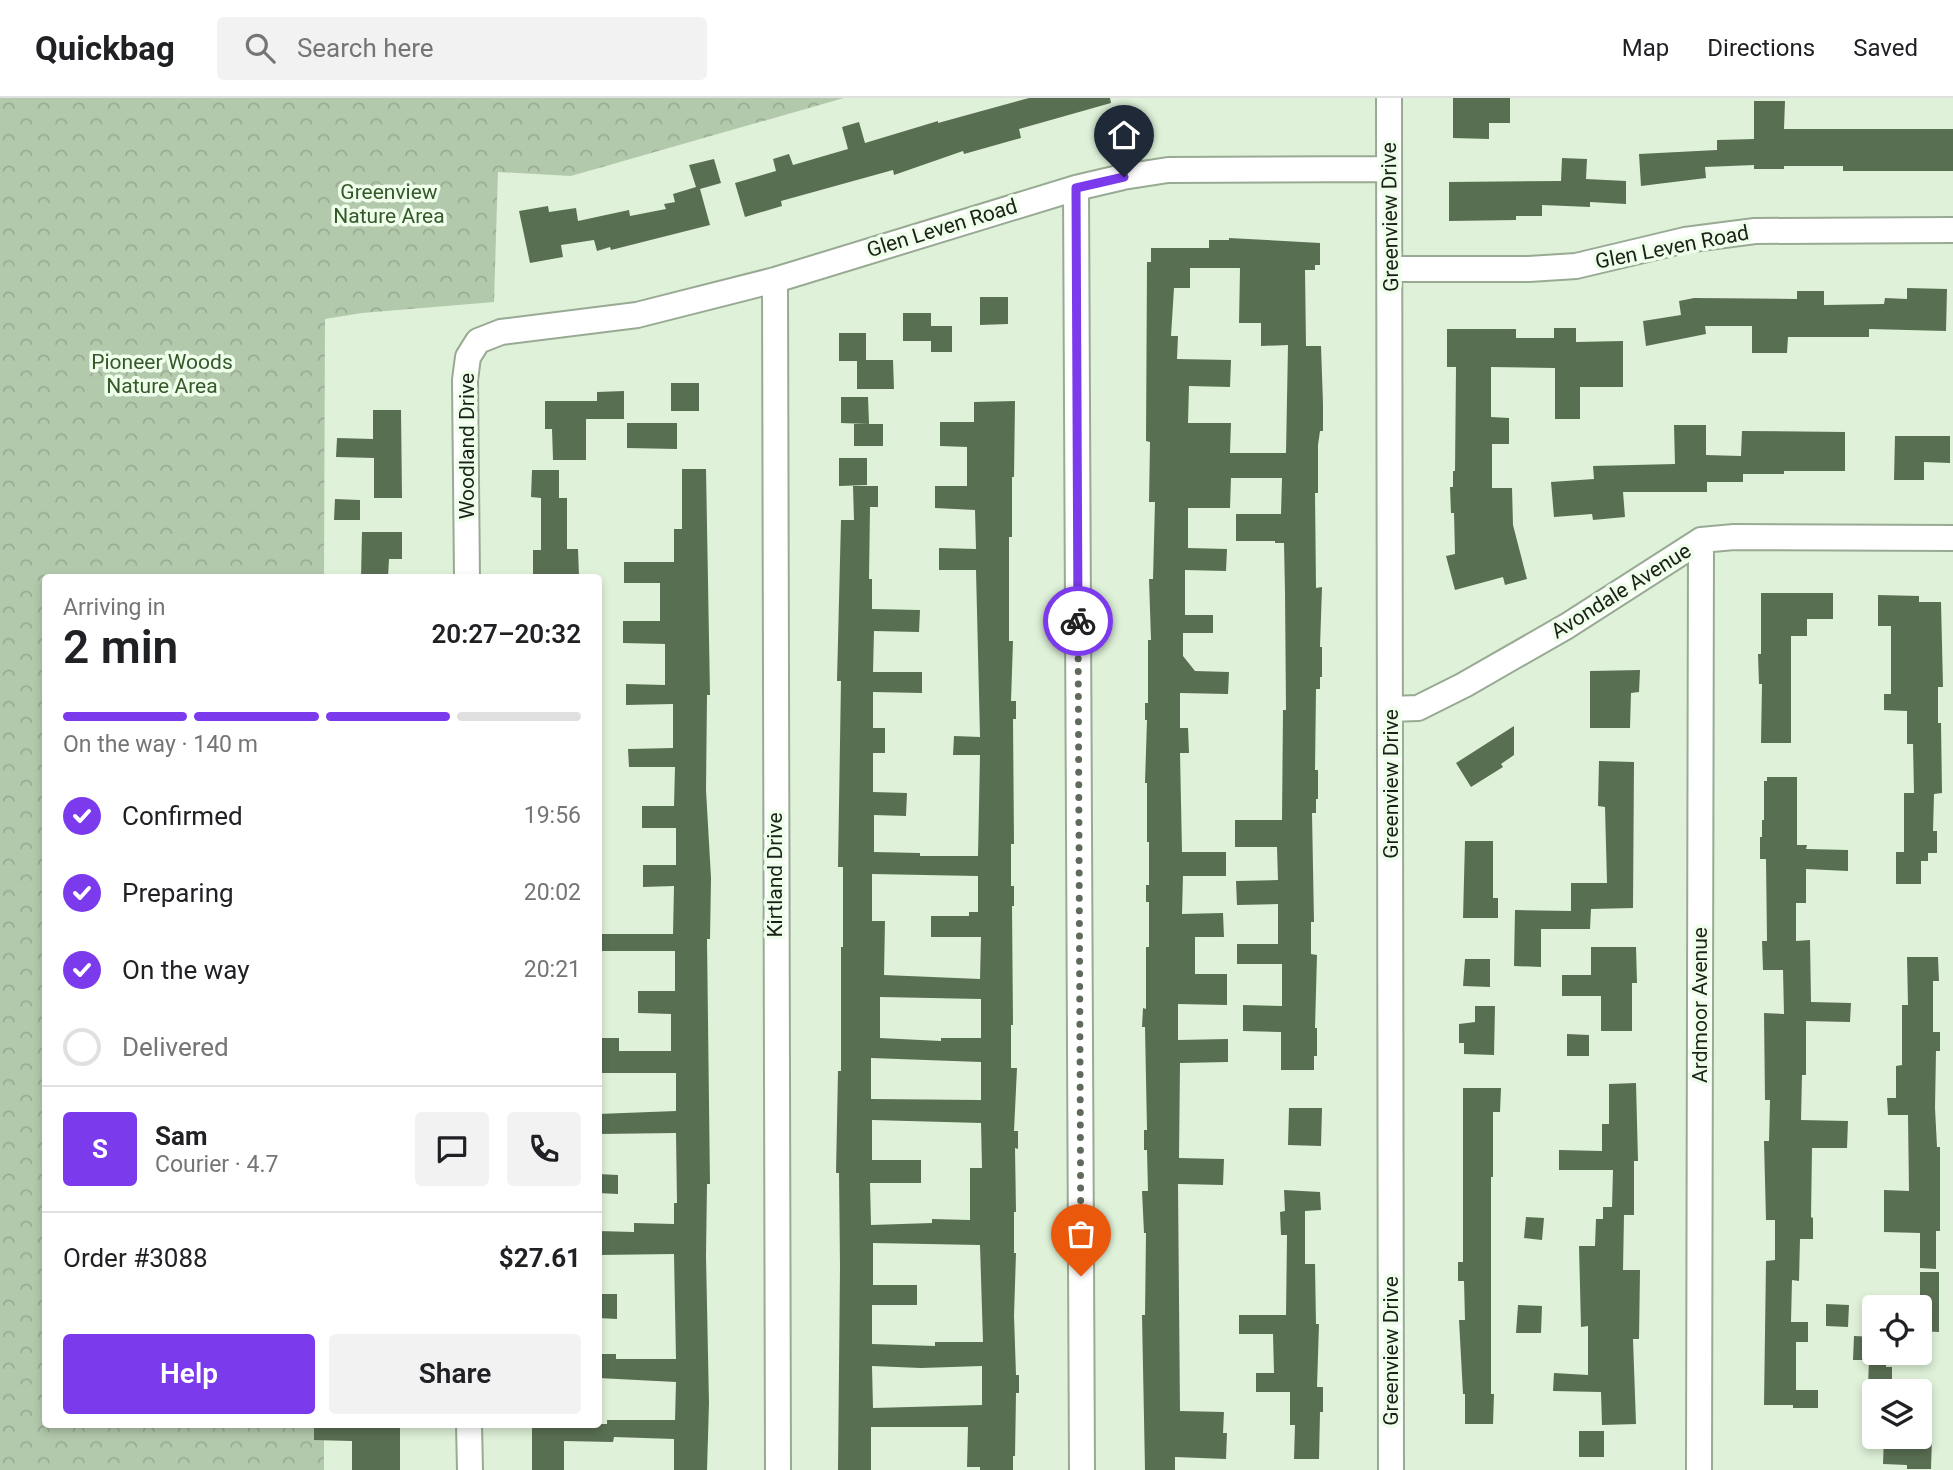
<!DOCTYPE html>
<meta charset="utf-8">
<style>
body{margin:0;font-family:Roboto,sans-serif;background:#f2f2f2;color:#202124;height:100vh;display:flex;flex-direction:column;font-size:26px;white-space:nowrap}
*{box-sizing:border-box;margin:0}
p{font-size:23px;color:#757577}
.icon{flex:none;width:38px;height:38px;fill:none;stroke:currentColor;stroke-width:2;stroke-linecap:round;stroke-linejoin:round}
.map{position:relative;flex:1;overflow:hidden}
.details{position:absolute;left:42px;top:476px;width:560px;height:854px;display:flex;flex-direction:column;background:#fff;border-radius:7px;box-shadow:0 4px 10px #0003}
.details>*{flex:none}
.fabs{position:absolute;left:1862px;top:1197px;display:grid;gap:14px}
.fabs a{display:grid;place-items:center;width:70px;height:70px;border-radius:7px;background:#fff;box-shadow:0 4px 10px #0003;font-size:35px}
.pin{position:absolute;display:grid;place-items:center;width:60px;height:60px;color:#fff;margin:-72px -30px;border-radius:50% 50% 50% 0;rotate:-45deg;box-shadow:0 0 7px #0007}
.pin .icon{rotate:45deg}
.courier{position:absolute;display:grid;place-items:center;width:70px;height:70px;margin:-35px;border:5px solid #7c3aed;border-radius:50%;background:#fff;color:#222;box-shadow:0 2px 9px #0007}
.summary em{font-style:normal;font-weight:600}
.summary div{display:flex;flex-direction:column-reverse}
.summary{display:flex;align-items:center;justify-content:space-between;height:119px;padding:0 21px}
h1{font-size:46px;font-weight:600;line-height:52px}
.bar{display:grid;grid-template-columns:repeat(4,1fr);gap:10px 7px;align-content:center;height:84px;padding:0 21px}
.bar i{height:9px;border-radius:5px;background:#e0e0e0}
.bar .selected{background:#7c3aed}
.bar p{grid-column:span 4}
.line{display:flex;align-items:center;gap:18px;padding:0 21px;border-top:2px solid #e0e0e0}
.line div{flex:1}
.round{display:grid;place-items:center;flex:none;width:74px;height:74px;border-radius:7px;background:#f2f2f2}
ol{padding:0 21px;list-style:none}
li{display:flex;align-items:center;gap:21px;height:77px}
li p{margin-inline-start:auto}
li .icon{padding:7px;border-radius:50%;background:#7c3aed;color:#fff;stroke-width:4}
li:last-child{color:#757577}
li i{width:38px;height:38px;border:4px solid #e0e0e0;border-radius:50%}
.cta{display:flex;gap:14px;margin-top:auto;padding:14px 21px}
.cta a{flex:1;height:80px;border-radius:7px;background:#7c3aed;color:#fff;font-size:28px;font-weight:600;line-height:80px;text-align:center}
.cta a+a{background:#f2f2f2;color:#202124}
header{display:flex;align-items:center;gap:42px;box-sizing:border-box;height:98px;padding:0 35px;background:#fff;border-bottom:2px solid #e0e0e0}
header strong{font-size:33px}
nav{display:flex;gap:38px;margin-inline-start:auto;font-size:24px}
.search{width:490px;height:63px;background:#f2f2f2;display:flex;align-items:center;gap:18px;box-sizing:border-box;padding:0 24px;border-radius:7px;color:#757577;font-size:26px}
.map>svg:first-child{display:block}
.forest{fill:url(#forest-crowns)}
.building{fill:#596f52;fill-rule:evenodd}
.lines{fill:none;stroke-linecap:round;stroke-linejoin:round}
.minor-casing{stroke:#98aa93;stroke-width:28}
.minor{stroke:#fff;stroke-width:24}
.done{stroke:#5f6a5c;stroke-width:7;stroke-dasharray:0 12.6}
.route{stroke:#7c3aed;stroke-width:9}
.labels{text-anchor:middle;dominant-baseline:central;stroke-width:7;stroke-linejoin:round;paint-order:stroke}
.park-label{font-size:21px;fill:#35582a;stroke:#eefeea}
.street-label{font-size:21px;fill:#1a2118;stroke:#eefeea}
</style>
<header>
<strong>Quickbag</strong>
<div class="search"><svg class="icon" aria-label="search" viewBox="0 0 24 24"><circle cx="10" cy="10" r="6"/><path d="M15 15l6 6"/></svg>Search here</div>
<nav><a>Map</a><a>Directions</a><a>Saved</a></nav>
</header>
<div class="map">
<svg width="1953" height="1372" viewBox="0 0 1953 1372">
<defs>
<pattern id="forest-crowns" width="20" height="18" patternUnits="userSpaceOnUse" patternTransform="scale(1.75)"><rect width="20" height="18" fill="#b3c9ac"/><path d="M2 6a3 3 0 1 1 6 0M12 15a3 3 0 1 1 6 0" fill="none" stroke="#99ac93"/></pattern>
</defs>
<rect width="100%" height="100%" fill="#dff2d9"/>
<!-- forest -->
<path class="forest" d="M0 0H844L571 78 498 74 494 204 362 215 325 221 324 479 46 480V1326L324 1327V1372H0Z"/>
<!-- building -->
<path class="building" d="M1029 0H1110L1111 5 1019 31 1021 40 964 56 963 53 894 77 893 72 781 103 782 108 745 119 735 85 776 73 773 61 789 56 793 67 848 51 842 29 859 24 865 45 938 23V25Z
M1453 0H1510V25H1489V41L1453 40Z
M1754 3H1785L1784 31H1953V73H1843V68H1784V71H1754V67L1705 69 1706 80 1641 88 1639 56 1717 52V42L1754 41Z
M1562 60 1587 61 1586 81 1626 83V106L1590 104V109L1542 107V118H1516V122L1449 123V84L1561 83Z
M714 61 721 85 700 91 710 127 611 152 610 149 597 153 594 142 561 147 563 159 530 165 519 113 548 108 549 114 576 110 578 123 629 112 630 118 666 111 664 106 675 104 673 96 696 89 689 67Z
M1229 140 1320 145V167H1315V172H1305L1306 248H1321L1323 306V333H1320L1318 347V395H1315L1316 490 1322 489 1320 549H1322V579H1320V591H1316L1315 672H1318V701H1316V715H1312L1314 824H1311V856L1317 857 1315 930H1317V958H1314V972H1281V934L1243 933V907L1282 908V866H1237V846H1278V806L1237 807 1236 783 1278 782 1277 749H1235V722H1282L1283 612H1286L1285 494 1284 445H1275V443H1236V416H1281L1282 380H1231L1230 410H1188V450L1227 451 1226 473 1185 472V517H1213V535H1183V558L1195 573 1229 574 1228 596 1180 595V630H1188L1189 655H1180L1182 754H1226V778H1183L1182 816 1223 815 1224 839H1195V876H1227V907L1178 906V942L1228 941V964L1180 965 1179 1060 1224 1061 1223 1087 1178 1086 1180 1313 1224 1314 1223 1335H1227L1226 1361 1175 1359V1372H1145L1142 1217H1145L1146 1135H1144L1142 1093H1148L1147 1052H1144V1032H1147L1145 929H1142L1143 910 1146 911V849H1149V804H1146V787H1149V744H1147V685H1145L1147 622H1145V605H1148V542H1151L1149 481H1153L1155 404H1149L1150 344 1146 343 1147 164H1151V150H1209V142H1229ZM1190 170H1240L1239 225H1261V248L1288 247 1286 355H1230L1231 325H1188L1189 288 1230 289 1231 262 1177 261 1178 238H1171L1174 190H1190Z
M1907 190 1947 191 1946 233 1869 231V239H1788L1787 255H1752V228H1705L1706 236 1646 248 1643 223 1681 217 1679 203 1694 200 1797 201V193H1824V207L1884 206 1885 200 1907 201Z
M980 199H1008V226L980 227Z
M903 215H931V228H952V254H931V243H903Z
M1554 230H1576V244L1623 243V289H1580V321H1555V270L1491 269V319L1509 320V346H1492V390H1512L1513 427 1527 481 1505 487 1503 479 1455 492 1446 458 1455 456 1454 415H1451L1450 389H1453V373H1455L1456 269H1447V231H1516V240H1554Z
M839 235H866V262H893L894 291H857V263H839Z
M671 285H699V313H671Z
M624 293V321H586V362H553L552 331H545V303H597V294Z
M841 299H868L869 326 841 325Z
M1015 303 1014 379H1012V439H1009V543H1013L1011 603H1016V621H1013L1014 746H1011V788H1014V808H1012L1013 927H1011V970H1017L1014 1033H1018V1051L1015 1050 1016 1114H1014V1155H1016L1014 1218 1016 1277H1019V1295H1016L1015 1358H1013V1372H980V1369H967L968 1329H871V1372H838L840 1169 839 1075H836L838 973H841V849H843V769H838L841 583H837L841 422H854L853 388H878V409H870L869 481H872V511L920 512 919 534 874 533 873 574H922V595L873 594V630H885V655H873V694L907 695 906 718 874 717V754L920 755V758H978L980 657H953L954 638 980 639 976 472H939V450L976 451 975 412 935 410V388H967V349L940 348V324H974V304ZM872 776 978 778V814H969V818H931V839H981L980 881 884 877 885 823H872ZM880 899 981 901V940H941V943L880 940ZM871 960 981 964V1002L871 1001ZM872 1022 981 1025 982 1070H970V1122L932 1121V1125L871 1127 870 1085H921V1062H872ZM873 1145 980 1147 983 1244H935V1248L872 1246V1207H917V1187H873ZM872 1268 921 1270 982 1268V1307L873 1310Z
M373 312H401L402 400H374V360L336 359 337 340 373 341Z
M627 325H677V351L627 350Z
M854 326H883V348H854Z
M1674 327H1706V357L1741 358 1742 333 1845 334V373H1784V376H1743V384H1707V394H1623L1625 419 1593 422 1592 416 1554 419 1551 384 1594 381 1593 368 1675 366Z
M1895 338H1950V365L1924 364V382H1894Z
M839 360H867V387L839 388Z
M682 371H706L710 597H707L706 692 711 780 710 841H707L710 1086H707L706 1158 709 1305 707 1372H674V1341L614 1339 613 1344 564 1343V1372H532V1326H607V1322H675L676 1284 598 1280V1256H616V1261H676L674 1156 598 1157V1133L634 1134V1125L674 1126V1105H677L676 1035 598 1036V1016L676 1013V975H598V940H619V953H671V916L638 915V893H675V853H598V836H673L674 788 643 789V767H676V730H642V708H674L675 669H629L628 651 673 650V606L626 607V586L665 587V546L623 545V523H660V485H624V464H674V431H682Z
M532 372H559V400H567V451H578L579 478 533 480V452H541V400L531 399Z
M335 401 360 402V422H334Z
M362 434H402V461H389L388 480H361Z
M1761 495H1833V521H1807V538H1791V645H1761L1762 586H1759L1758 556H1761Z
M1878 497 1919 498V504H1941L1943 589H1938V625H1941L1942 695 1934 696 1933 733H1937V755H1928V763H1921V786H1896V754H1904V695H1914L1913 646H1907V613L1884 612V596H1891V528H1878Z
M1640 572 1639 594 1631 595 1630 630H1590V573Z
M1514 628V657L1501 666 1503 669 1471 689 1456 665Z
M1599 663 1634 664 1633 810 1591 811 1590 831H1541V869L1514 868 1515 812 1571 813V785H1607L1605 709 1598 708Z
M1767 679H1797V747H1807L1806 751 1848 752V773L1806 771V805H1796V843L1810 842 1811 904 1851 905 1850 924 1806 923V977H1802L1801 1022 1848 1023 1847 1050H1812L1811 1119 1813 1120V1141H1800L1799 1183 1792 1182 1791 1224H1808V1244H1796V1292H1818V1310H1793V1307H1764L1766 1163 1775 1162V1122H1766L1764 1043H1769L1770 1002H1765L1764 915 1784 916 1783 872H1763L1762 843H1767L1766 761H1760V739H1762V722H1764V683H1767Z
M1465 743H1493V800H1498V820H1463Z
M1591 849H1636L1637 885H1632V933H1601V898H1562V877H1591Z
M1907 859H1938L1939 883H1933V934H1940V953H1936L1935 1010 1937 1049H1940V1133H1936V1171L1920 1170V1135L1884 1134V1092L1909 1093 1908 1017H1888L1887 1000H1896V968L1902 967V907H1908Z
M1465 861H1490V889L1463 888Z
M1475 908H1495L1494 957 1464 956V945H1459V926L1475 924Z
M1567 936 1589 937V958H1567Z
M1636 985 1638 1063H1634V1117H1624L1623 1172H1640L1639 1241H1633L1636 1326 1602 1327 1601 1294 1553 1293 1554 1275 1588 1277V1228L1581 1229 1579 1148H1595L1596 1121H1603V1109H1612L1613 1072H1559V1052L1602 1053V1026H1609V986Z
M1463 990H1501L1500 1014H1493V1079H1491V1296H1494L1493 1326H1465V1296H1463L1459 1222H1465L1464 1183H1458V1164H1463Z
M1289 1010H1322L1321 1048 1288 1047Z
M598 1076 618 1077V1096L598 1095Z
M1284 1092 1320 1094 1321 1112 1305 1113V1166H1315L1316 1226H1319L1317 1289H1323V1314H1320L1319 1361H1294L1295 1327H1290V1294H1256V1275H1274L1273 1236H1239V1217H1286L1287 1137H1281L1280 1114 1285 1113Z
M1526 1119 1544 1120 1542 1142 1524 1140Z
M1920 1174H1939V1234L1920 1233Z
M598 1196H617V1221L598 1220Z
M1826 1206 1849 1207 1848 1229 1826 1228Z
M1518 1207 1542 1208 1541 1235H1516Z
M1854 1238 1874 1239V1255H1886V1269H1892V1289L1868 1288 1869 1262H1853Z
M314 1326H400V1372H352V1343L314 1342Z
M1579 1333H1604V1359H1579Z
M1884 1339H1932L1931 1371H1907V1367L1883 1366Z"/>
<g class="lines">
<defs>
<path id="minor" d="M1389 0 1391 1372
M1076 90 1082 1372
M1391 171H1529L1576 168 1685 142 1755 133 1953 132
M775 182 778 1372
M467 480 465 282 468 259 478 243 501 234 637 217 775 182 1076 90 1123 79 1168 72 1389 71
M1391 611 1418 610 1464 587 1567 528 1701 442 1734 439 1953 440
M469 1326 470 1372
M1699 1372 1701 442"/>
</defs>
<!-- minor casing -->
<use href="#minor" class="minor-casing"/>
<!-- minor -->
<use href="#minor" class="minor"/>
</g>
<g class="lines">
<!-- done -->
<path class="done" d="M1078 523 1081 1178"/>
<!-- route -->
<path class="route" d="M1078 523 1076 90 1124 79"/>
</g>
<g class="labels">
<!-- park labels -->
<g class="park-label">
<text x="389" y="94">Greenview<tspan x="389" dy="24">Nature Area</tspan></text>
<text x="162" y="264">Pioneer Woods<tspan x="162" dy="24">Nature Area</tspan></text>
</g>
<!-- street labels -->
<g class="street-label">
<text transform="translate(1390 119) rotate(-91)">Greenview Drive</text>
<text transform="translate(942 130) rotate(-17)">Glen Leven Road</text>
<text transform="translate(1672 149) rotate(-11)">Glen Leven Road</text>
<text transform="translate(467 348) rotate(-90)">Woodland Drive</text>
<text transform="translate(1621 493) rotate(-32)">Avondale Avenue</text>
<text transform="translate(1391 686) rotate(-90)">Greenview Drive</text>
<text transform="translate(775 777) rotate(-90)">Kirtland Drive</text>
<text transform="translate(1700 907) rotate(-90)">Ardmoor Avenue</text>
<text transform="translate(1391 1253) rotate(-90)">Greenview Drive</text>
</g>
</g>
</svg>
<div class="fabs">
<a><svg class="icon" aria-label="locate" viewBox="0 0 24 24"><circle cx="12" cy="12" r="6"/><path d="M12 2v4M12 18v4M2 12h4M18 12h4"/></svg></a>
<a><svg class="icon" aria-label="layers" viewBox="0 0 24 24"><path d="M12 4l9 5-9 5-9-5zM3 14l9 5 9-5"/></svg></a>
</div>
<div class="pin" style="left:1081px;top:1178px;background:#ea580c"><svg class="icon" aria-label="bag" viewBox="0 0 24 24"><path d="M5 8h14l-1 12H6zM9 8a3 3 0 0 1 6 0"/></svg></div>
<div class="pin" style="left:1124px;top:79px;background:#1f2937"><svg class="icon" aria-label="home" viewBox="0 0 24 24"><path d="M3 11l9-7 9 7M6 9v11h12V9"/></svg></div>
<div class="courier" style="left:1078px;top:523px"><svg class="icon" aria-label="bike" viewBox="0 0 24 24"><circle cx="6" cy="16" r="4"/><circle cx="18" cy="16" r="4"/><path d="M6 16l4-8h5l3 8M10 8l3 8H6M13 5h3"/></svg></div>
<section class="details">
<div class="summary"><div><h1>2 min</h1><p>Arriving in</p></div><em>20:27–20:32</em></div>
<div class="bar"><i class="selected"></i><i class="selected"></i><i class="selected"></i><i></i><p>On the way · 140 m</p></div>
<ol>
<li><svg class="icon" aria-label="check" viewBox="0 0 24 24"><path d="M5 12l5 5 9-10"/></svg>Confirmed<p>19:56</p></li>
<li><svg class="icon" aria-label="check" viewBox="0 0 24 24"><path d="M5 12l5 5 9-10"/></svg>Preparing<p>20:02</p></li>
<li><svg class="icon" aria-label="check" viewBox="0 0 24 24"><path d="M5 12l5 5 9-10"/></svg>On the way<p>20:21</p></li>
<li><i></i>Delivered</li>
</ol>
<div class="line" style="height:126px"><b class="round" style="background:#7c3aed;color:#fff">S</b><div><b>Sam</b><p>Courier · 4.7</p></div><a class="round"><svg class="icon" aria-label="chat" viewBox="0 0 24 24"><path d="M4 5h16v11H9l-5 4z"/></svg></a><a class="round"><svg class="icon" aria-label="phone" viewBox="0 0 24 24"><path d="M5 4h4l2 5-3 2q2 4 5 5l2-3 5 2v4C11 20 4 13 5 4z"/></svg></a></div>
<div class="line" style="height:91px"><div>Order #3088</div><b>$27.61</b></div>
<div class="cta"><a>Help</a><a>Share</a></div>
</section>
</div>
